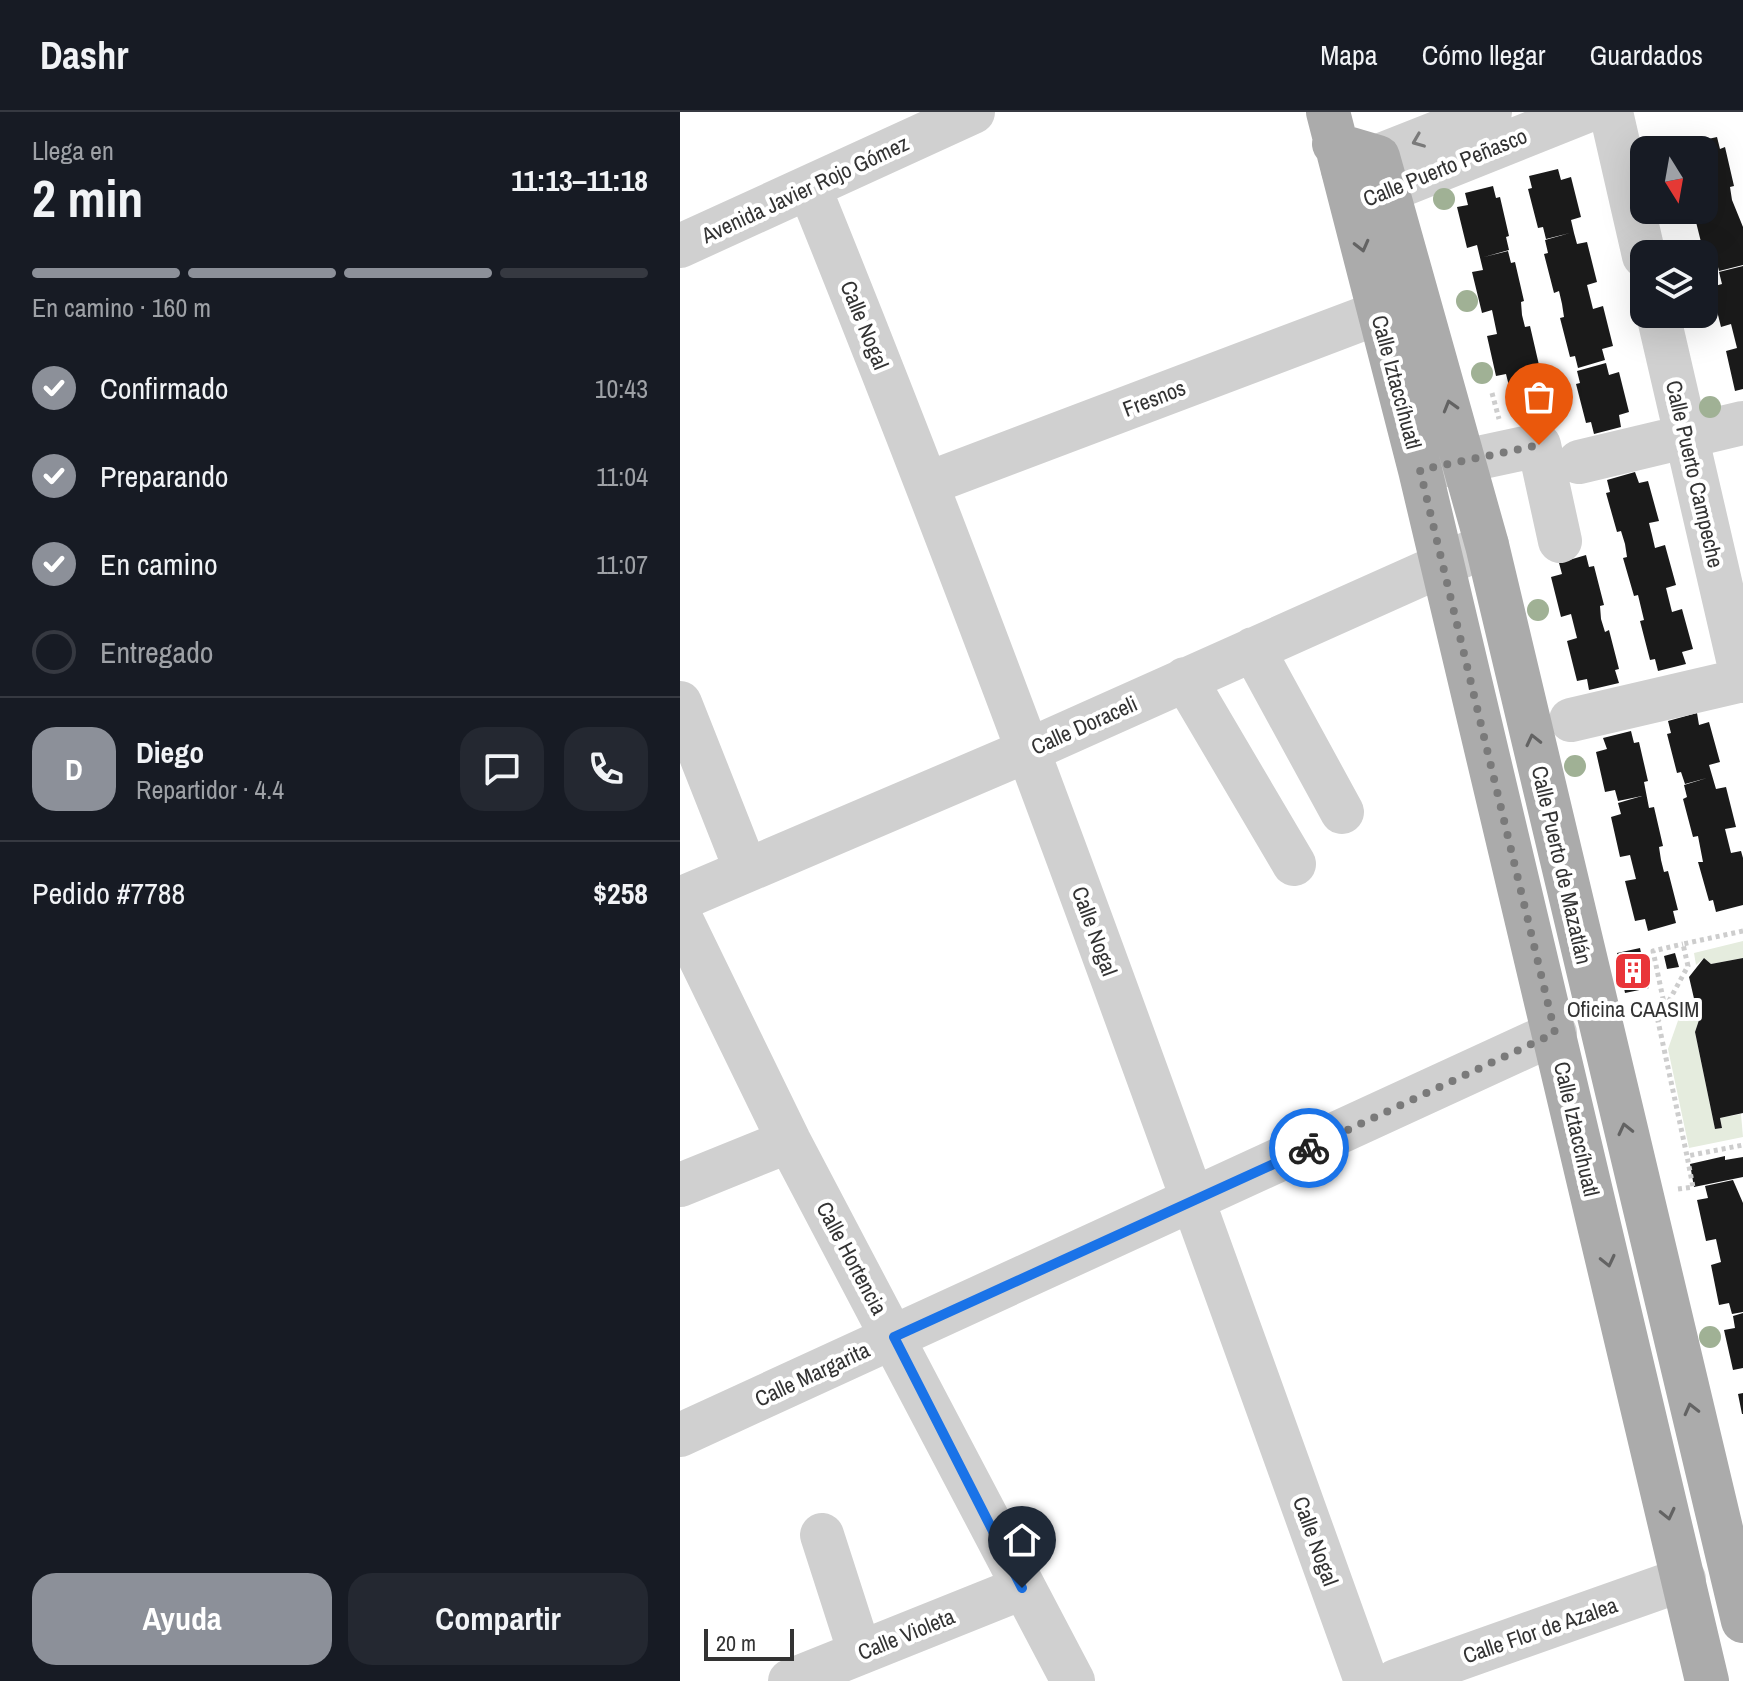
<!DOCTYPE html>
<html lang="es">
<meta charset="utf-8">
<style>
body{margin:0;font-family:"Archivo Narrow",sans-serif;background:#242831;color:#f1f3f6;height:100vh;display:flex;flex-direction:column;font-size:30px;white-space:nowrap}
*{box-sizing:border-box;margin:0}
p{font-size:26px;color:#9ea1a6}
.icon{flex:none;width:44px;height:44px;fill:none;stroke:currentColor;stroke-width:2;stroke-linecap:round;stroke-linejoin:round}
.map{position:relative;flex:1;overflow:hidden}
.drawer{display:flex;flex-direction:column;background:#171b24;width:680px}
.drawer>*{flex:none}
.needle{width:52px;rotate:169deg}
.fabs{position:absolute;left:950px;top:24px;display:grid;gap:16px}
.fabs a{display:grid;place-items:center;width:88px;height:88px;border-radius:16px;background:#171b24;box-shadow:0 8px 32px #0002;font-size:40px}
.scale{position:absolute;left:24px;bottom:20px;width:90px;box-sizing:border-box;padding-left:8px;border:4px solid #333;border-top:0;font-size:22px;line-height:28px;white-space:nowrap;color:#333;-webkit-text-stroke:6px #fff;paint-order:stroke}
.pin{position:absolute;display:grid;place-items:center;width:68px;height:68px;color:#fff;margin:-82px -34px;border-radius:50% 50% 50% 0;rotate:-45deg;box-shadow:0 0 8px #0007}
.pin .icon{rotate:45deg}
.courier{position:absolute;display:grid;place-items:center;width:80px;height:80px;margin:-40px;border:6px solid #1a73e8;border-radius:50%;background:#fff;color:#222;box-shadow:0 2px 10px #0007}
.headline em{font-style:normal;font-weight:700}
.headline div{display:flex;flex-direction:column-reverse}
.headline{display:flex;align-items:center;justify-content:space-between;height:136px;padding:0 32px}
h1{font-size:52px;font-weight:700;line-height:60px}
.bar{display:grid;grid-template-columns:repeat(4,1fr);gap:12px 8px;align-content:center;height:96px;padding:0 32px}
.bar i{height:10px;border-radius:6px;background:#363941}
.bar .active{background:#8c9099}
.bar p{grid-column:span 4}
.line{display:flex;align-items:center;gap:20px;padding:0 32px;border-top:2px solid #363941}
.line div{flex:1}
.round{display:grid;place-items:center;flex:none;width:84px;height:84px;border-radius:24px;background:#242831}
ol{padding:0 32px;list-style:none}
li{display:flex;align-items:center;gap:24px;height:88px}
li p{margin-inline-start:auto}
li .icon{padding:8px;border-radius:50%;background:#8c9099;color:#fff;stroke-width:4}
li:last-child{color:#9ea1a6}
li i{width:44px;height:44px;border:4px solid #363941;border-radius:50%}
.button{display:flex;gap:16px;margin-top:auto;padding:16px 32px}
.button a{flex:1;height:92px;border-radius:24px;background:#8c9099;color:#fff;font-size:32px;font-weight:700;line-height:92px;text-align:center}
.button a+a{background:#242831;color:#f1f3f6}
header{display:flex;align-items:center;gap:48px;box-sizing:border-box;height:112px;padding:0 40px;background:#171b24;border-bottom:2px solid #363941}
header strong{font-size:38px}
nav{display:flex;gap:44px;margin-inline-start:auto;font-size:28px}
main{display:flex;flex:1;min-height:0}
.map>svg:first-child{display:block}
.green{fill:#e5ecde}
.building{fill:#1a1a1a}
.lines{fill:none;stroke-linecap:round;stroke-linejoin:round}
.path{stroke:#cdcdcd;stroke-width:5;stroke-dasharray:4 4;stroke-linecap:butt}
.minor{stroke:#d0d0d0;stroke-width:44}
.major{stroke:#ababab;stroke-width:44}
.tree{fill:#a0b195}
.oneway{stroke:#7a7a7a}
.oneway2{stroke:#636363}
.done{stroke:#7a7a7a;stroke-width:8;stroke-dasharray:0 14.4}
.route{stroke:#1a73e8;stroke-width:10}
.labels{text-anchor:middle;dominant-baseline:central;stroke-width:8;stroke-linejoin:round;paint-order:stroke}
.street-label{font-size:22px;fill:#333;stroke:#fff}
.poi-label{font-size:22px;fill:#333;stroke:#fff}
</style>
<header>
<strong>Dashr</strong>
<nav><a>Mapa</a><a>Cómo llegar</a><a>Guardados</a></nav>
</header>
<main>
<section class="drawer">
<div class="headline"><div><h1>2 min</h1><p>Llega en</p></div><em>11:13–11:18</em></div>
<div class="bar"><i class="active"></i><i class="active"></i><i class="active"></i><i></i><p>En camino · 160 m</p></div>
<ol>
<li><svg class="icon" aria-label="check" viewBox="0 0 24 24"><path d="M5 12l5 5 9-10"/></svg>Confirmado<p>10:43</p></li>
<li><svg class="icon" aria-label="check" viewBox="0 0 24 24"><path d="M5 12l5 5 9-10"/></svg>Preparando<p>11:04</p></li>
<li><svg class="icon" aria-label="check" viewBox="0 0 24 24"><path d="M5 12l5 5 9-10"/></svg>En camino<p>11:07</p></li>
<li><i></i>Entregado</li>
</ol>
<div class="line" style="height:144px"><b class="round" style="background:#8c9099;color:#fff">D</b><div><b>Diego</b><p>Repartidor · 4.4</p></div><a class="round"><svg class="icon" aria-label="chat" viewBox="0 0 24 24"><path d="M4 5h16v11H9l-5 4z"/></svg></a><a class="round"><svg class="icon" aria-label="phone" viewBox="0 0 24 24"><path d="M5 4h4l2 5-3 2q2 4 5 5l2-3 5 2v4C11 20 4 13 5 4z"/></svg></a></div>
<div class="line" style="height:104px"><div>Pedido #7788</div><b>$258</b></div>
<div class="button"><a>Ayuda</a><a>Compartir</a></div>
</section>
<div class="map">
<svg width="1063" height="1569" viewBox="0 0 1063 1569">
<rect width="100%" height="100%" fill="#fff"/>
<!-- green -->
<path class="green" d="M1063 829V846L1031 852 1024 846 1016 853 1014 841Z
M1017 899 1019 908 1015 920 1035 1017 1042 1016 1040 1006 1061 1002 1063 1025 1009 1036 988 937 1000 903Z"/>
<!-- building -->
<path class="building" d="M1037 25 1040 37 1045 35 1054 74 1050 75 1052 88 1063 115V153L1039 159 1036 147 1026 150 1016 110 1027 107 1024 38H1011L1010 31Z
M878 57 881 68 891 65 901 105 891 108 894 121 897 132 907 130 917 170 907 173 913 197 923 194 933 234 922 237 925 248 898 256 895 244 890 245 880 206 884 205 882 192 879 179 874 181 864 142 868 141 865 128 890 121 866 127 863 115 858 116 848 77 852 76 849 64Z
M813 74 816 86 820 85 829 124 826 125 829 138 804 145 828 139 831 151 835 150 844 189 841 190 842 203 845 215 850 214 859 253 855 254 858 267 829 274 826 262 816 264 807 224 817 222 812 198 802 201 792 160 803 158 797 133 787 136 777 95 788 93 785 81Z
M1063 154V277L1055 279 1046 239 1057 236 1051 212 1041 215 1031 175 1042 172 1039 160Z
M926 251 929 263 939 260 949 300 939 303 941 315 914 322 911 310 906 311 896 272 900 271 897 259Z
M955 360 959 371 968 369 979 409 969 411 972 423 975 436 985 433 996 473 986 476 992 500 1002 497 1013 537 1002 540 1006 552 978 559 975 547 970 548 960 509 964 508 958 483 954 484 943 446 947 445 945 432 941 419 937 420 926 381 930 380 927 368Z
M906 443 909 455 914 454 924 493 920 494 921 507 925 520 929 518 939 557 935 558 939 571 909 578 907 567 897 569 887 529 897 526 891 502 881 505 871 465 882 462 879 451Z
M1017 601 1019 613 1029 610 1040 650 1029 653 1036 677 1046 675 1056 715 1045 717 1051 741 1061 739 1063 746V793L1036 800 1033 788 1029 789 1018 750H1023L1018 724 1013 725 1003 687 1007 685 1004 673 1027 666 1005 672 1001 660 997 661 987 622 991 621 988 609Z
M951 619 954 631 959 630 968 669 964 670 969 696 974 695 983 734 979 735 981 748 984 760 988 759 998 798 993 799 996 811 968 819 965 807 955 809 945 769 956 767 950 743 940 745 931 705 941 702 938 691 962 684 938 689 935 678 925 680 916 640 927 637 923 626Z
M960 836 969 876 945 881 937 841Z
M995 841 999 855 987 857 984 844Z
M1024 846 1031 852 1063 846V1001L1040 1006 1042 1016 1035 1017 1015 920 1019 908 1009 865Z
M1045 1044V1048L1063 1045V1065L1014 1075 1010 1052Z
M1053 1068 1063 1091V1200L1052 1202 1049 1191 1039 1193 1031 1153 1041 1150 1036 1127 1026 1129 1017 1088 1028 1086 1025 1074Z
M1063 1201V1256L1053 1258 1044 1218 1055 1216 1053 1204Z
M1063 1281V1302H1062L1058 1282Z"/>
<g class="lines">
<!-- path -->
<path class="path" d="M812 281 819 307
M1063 819 1003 832 1008 854 978 909 1007 1044 1063 1033
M985 896 973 839 1003 832
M998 1077 1013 1075 1007 1044"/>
<!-- minor -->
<path class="minor" d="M931 0 964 144
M663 58 810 0
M129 75C329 568 506 1069 686 1569
M674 92 904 0
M0 134 293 0
M978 202 1063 569
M899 350 1063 311
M747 357 859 333 880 429
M249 371 698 201
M573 537 662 700
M505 567 614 752
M0 591 66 758
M891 608 1063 568
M0 787 349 638 807 433
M0 805 109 1029 393 1569
M0 1073 109 1029
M0 1323 875 921
M142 1423 180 1541
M110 1569 342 1476
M716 1569 1004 1467"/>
<!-- major -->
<path class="major" d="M648 0 740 358 1027 1569
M654 32 698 45 807 433 1063 1509"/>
</g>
<!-- trees -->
<g class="tree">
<circle cx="764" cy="87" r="11"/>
<circle cx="787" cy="189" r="11"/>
<circle cx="802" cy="261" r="11"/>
<circle cx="1030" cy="295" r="11"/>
<circle cx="858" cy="498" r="11"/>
<circle cx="895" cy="654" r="11"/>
<circle cx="1030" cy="1225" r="11"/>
</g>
<!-- one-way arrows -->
<defs><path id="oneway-chevron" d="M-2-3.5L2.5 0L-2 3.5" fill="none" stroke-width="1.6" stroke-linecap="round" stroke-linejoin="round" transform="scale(2)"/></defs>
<use class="oneway" href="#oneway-chevron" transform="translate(738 29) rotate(158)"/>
<g class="oneway2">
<use href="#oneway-chevron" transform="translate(682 134) rotate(76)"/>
<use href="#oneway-chevron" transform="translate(770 294) rotate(-106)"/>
<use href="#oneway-chevron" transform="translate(853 628) rotate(-103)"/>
<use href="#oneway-chevron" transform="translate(945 1017) rotate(-103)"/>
<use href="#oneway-chevron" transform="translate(928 1149) rotate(77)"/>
<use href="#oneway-chevron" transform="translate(1011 1297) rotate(-104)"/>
<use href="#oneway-chevron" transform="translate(988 1402) rotate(77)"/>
</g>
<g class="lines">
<!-- done -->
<path class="done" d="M629 1036 875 921 740 358 859 333"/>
<!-- route -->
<path class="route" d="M342 1476 214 1225 629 1036"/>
</g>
<!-- icons -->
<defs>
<symbol id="building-square" viewBox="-11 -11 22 22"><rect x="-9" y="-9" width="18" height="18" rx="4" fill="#e93539" stroke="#fff"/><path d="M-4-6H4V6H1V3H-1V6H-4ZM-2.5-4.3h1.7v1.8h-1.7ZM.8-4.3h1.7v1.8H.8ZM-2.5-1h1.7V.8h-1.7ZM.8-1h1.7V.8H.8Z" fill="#fff"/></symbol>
</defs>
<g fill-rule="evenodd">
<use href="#building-square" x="931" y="837" width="44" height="44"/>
</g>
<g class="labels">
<!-- street labels -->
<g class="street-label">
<text transform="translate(765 55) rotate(-22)">Calle Puerto Peñasco</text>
<text transform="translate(125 77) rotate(-25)">Avenida Javier Rojo Gómez</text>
<text transform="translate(185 213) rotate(68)">Calle Nogal</text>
<text transform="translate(717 270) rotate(75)">Calle Iztaccíhuatl</text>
<text transform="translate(474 286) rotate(-21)">Fresnos</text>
<text transform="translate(1015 362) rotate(77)">Calle Puerto Campeche</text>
<text transform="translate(404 613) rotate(-24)">Calle Doraceli</text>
<text transform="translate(882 753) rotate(77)">Calle Puerto de Mazatlán</text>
<text transform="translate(415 819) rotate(70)">Calle Nogal</text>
<text transform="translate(897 1017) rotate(77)">Calle Iztaccíhuatl</text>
<text transform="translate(172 1146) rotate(62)">Calle Hortencia</text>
<text transform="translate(132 1262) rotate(-25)">Calle Margarita</text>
<text transform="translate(636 1429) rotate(70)">Calle Nogal</text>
<text transform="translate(860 1518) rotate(-19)">Calle Flor de Azalea</text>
<text transform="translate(226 1522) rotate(-22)">Calle Violeta</text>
</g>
<!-- poi labels -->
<g class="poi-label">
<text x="953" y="897">Oficina CAASIM</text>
</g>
</g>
</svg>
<div class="fabs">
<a><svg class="needle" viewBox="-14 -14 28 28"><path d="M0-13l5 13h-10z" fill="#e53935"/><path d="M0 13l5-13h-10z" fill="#9ea1a6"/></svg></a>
<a><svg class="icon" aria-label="layers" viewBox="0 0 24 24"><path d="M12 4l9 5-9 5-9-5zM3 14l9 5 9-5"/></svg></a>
</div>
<div class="scale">20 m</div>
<div class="pin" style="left:859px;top:333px;background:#ea580c"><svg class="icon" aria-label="bag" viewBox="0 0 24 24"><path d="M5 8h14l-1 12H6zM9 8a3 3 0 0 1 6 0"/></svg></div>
<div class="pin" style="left:342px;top:1476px;background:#1f2937"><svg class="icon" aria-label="home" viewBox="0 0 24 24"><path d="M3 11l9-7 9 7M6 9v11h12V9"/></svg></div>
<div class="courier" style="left:629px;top:1036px"><svg class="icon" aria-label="bike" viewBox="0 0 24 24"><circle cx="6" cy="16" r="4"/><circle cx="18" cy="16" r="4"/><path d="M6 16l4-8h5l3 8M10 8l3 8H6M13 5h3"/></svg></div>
</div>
</main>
